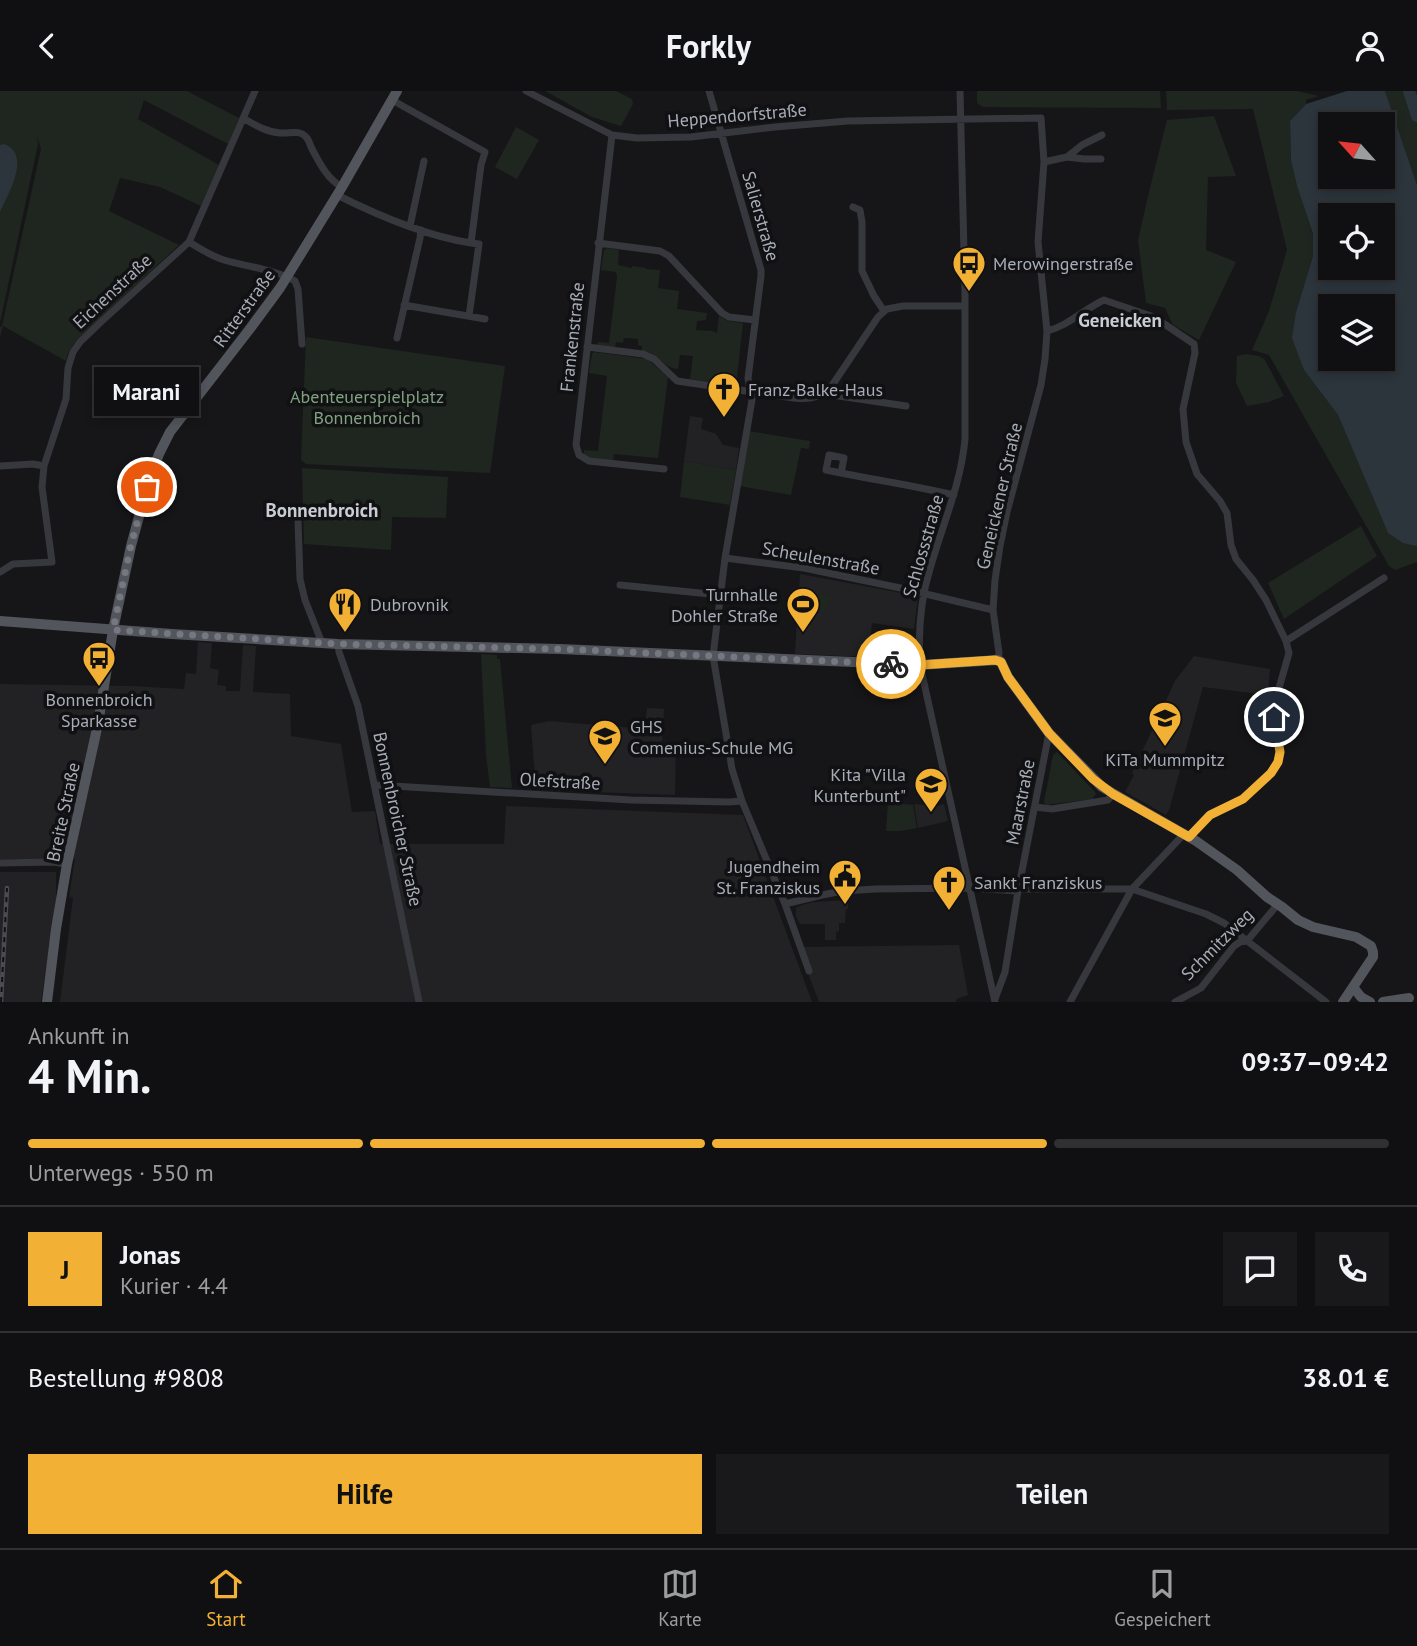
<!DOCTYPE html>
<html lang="de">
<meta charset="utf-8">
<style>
body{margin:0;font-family:"PT Sans",sans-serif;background:#19191b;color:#f1f3f6;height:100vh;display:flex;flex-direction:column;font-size:26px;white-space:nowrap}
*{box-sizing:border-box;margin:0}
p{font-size:23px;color:#9c9d9f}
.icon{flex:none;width:38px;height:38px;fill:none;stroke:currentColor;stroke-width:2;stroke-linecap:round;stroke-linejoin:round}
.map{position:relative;height:911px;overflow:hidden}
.sheet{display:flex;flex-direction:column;background:#101012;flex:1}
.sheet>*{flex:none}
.needle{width:46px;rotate:297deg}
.tools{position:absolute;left:1318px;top:21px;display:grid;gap:14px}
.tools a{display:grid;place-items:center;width:77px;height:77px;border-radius:0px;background:#101012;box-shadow:0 4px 10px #0003,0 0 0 2px #303032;font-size:35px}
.pin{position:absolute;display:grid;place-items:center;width:60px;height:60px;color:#fff;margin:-30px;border:4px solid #fff;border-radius:50%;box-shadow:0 2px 7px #0007}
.courier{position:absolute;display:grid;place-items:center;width:70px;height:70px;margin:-35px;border:5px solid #f2b134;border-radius:50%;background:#fff;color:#222;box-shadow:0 2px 9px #0007}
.bubble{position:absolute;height:49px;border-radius:0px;background:#101012;box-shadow:0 4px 10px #0003,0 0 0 2px #303032;font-size:23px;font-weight:800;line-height:49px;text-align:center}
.head em{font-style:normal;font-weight:800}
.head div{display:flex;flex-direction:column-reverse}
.head{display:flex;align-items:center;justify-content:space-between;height:119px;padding:0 28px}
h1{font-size:46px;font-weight:800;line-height:52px}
.bar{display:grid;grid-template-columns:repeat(4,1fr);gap:10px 7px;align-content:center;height:84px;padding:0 28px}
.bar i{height:9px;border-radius:5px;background:#303032}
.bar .current{background:#f2b134}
.bar p{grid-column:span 4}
.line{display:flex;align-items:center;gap:18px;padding:0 28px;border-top:2px solid #303032}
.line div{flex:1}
.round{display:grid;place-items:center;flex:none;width:74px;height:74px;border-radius:0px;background:#19191b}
.button{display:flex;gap:14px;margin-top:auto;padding:14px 28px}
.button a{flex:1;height:80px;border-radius:0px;background:#f2b134;color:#111;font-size:28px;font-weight:800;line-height:80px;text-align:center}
.button a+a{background:#19191b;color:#f1f3f6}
header{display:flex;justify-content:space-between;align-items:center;height:91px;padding:0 28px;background:#101012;font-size:32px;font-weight:800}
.tabs{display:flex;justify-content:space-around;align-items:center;height:98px;border-top:2px solid #303032;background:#101012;font-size:19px;color:#9c9d9f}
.tabs a{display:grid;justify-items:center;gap:4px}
.tabs .current{color:#f2b134}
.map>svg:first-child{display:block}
.built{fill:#222225}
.green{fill:#1e261f}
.water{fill:#2c353c;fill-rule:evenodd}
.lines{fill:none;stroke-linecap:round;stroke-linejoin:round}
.river{stroke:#2c353c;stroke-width:12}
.minor{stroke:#37383d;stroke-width:7}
.major{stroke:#53555c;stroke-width:10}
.rail-casing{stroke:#4a4c52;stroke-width:4.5}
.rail{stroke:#111113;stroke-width:2;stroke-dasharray:5;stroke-linecap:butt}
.done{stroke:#757880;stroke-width:7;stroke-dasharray:0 12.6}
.route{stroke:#f2b134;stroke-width:9}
.labels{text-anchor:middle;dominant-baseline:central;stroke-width:7;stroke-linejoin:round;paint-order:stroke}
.street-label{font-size:18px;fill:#a8adb8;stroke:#111113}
.poi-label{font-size:18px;fill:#a8adb8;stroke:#111113;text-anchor:start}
.park-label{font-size:18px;fill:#7fa381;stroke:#111113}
.neighbourhood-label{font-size:19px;font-weight:bold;fill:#c9ccd4;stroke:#111113}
</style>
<header><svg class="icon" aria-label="back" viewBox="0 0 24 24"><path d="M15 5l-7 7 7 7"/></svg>Forkly<svg class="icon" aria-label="person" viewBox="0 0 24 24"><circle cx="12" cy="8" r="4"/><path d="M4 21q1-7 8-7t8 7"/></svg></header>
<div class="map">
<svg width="1417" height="911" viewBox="0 0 1417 911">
<rect width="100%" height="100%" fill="#161618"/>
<!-- built -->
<path class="built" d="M690 325 703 327 701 338 716 343 723 354 739 357 736 379 684 370Z
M800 483 918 505 914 538 872 532 869 566 795 563Z
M198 551 212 552 210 577 219 579 217 594 226 595V600H240L243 554 256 555 253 601 290 603 291 645 341 653 352 721 375 720 380 753H504L506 715 743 724 812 911H60L73 807 69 806 75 768H0V593L131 595 184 598 186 582 196 583Z
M1194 565 1270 578 1268 604 1203 596 1169 719 1166 724 1125 701 1134 684 1132 682 1175 590Z
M647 617 664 618 662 651 676 652 675 704 536 699 531 634 549 630 645 638Z
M914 713 936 715 944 713 948 730 918 737Z
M0 781H56V811L41 911H0Z
M848 809V818H846L845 832H839V840L836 841V849H825V833H800L796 825V817L802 814 813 811Z
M959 854 968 904 956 908V911H819L798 856Z"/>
<!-- green -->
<path class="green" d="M0 0H187L239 27 228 53 144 9 138 28 219 74 201 115 160 96 120 87 109 120 179 154 75 251 69 260 66 270 3 235 0 246V236L2 235 41 58 37 45 38 53 0 232Z
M545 0H616L632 8 633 13 621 35 592 26Z
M977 0H1160L1161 17 983 16 977 12Z
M1166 0H1297L1319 5 1306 9V13L1290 30 1291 70 1297 95 1313 144V165L1296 221 1304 279 1338 324 1388 442 1417 454V471L1395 479 1389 475 1269 264 1252 259 1269 220 1287 159 1253 18 1167 19Z
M1385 0H1417V94Z
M1214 25 1236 85 1208 86 1206 159 1236 171 1199 249 1173 234 1165 217 1146 212 1138 149 1149 101 1167 29Z
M516 36 539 49 517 88 495 76Z
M607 157 619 159 618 174 632 177V175L646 177V178L660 179 658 197 679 200 677 218 707 222 706 229 697 230 696 239 712 240 717 242 719 225 728 230 743 232 736 295 690 288 693 265 680 264 678 278C662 277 661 263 642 260V255L638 254V248L624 247 623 252 616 251 615 257 596 254 599 251 609 252 617 186 616 181 601 179 604 159Z
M306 246 505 275 490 382 306 373 301 369Z
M594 261 647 268 668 286 658 367 614 363 613 370 591 368 584 364V359L598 360 607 285 589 282 592 263Z
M1246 263 1259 265 1265 269 1284 305 1269 311 1247 315 1236 292 1237 265Z
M749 340 810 350 809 358 801 357 791 404 739 395Z
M684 370 736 379 730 414 680 406Z
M302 377 448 386 446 427 392 426 391 459 304 453Z
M1361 435 1377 465 1284 528 1268 492Z
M804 500 830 505 827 521 801 516Z
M481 563 497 564V568H500L512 697 490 696 486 664Z
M1057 661 1095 701 1096 703 1092 708 1046 714 1044 711 1053 664Z
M888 711 913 714 917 737 901 740H886Z"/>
<!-- water -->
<path class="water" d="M1347 0H1385L1417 94V454L1416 455 1403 452 1388 442 1338 324 1304 279 1292 247 1296 221 1313 165V143L1297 95 1291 70 1290 30 1306 13ZM1382 33V86H1330V33ZM1382 124V177H1330V124ZM1382 215V268H1330V215Z
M4 53C32 63 8 103 0 121V54Z"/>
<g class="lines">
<!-- river -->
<path class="river" d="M1409 0 1417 25"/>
<!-- minor -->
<path class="minor" d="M526 0 612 44 637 47 691 46 775 36 848 30 1041 27 1044 71 1038 151 1047 240 1045 268 1041 294 1007 421 1000 455 995 489 993 519 999 562 998 569
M709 0 761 179V185L748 287 752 309 725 467 713 565 732 678 742 710 785 813 809 880
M960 0 965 203V348C961 393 942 435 930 478 920 510 918 541 920 574L995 911
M243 27C255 34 266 41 280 42 289 43 299 38 306 46 309 49 310 53 311 56 319 71 327 88 342 96
M612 44 576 354 579 364 589 370 664 378
M1067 66 1082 54 1102 44
M1044 71 1067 66 1084 68H1101
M337 104C379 125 425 145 471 152L481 74 485 61 392 9
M853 116 860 119 862 131V180L874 205 884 220
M410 135 424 70
M189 151C201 158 211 165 224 169 248 176 274 178 295 190L298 198 302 253
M598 152 660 160 669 165 722 222 729 226 755 229
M404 214 485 228
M469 225 479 153 471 152
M1047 240C1068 235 1084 218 1104 209L1154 226 1194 253 1195 262 1183 318 1186 351 1197 383 1220 410 1227 422 1231 454 1236 468 1253 489 1266 509 1286 550 1289 562 1273 618 1280 661 1278 671 1271 682 1258 695 1243 707 1210 724 1189 746
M397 247 420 147 421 139
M587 256 643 263 654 268 677 290 794 307C809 309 821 307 831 296L878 226 887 218 903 215H965
M827 300 832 304 906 315
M0 375 33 373 44 375
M841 382 844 367 829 364 826 379C869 388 912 394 954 404
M298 430 300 488 305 509 322 552
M725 467 804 477 905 498 993 519
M0 481 13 473 52 471 42 396 44 375 66 308 68 277 73 261 80 251 102 230 189 151 255 0
M620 494 720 504
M1286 550 1384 487
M338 553 339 561 358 615 419 911
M376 694 631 709 729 711 742 710
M1035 716 1052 718 1108 709 1113 703
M0 772 53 771 67 773
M1019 798H1132L1206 823 1224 832 1326 911
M785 813 822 804 843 800 876 798 970 797 1018 800
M995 908 1005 881 1018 800 1049 642
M1070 911 1132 798 1184 743
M1175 911 1201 897 1234 855 1240 851 1247 850 1278 813"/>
<!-- major -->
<path class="major" d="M0 530 172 543 338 553 560 558 920 574 998 569 1001 571 1008 586 1049 642 1102 696 1196 750 1237 779 1267 806 1282 816 1298 829 1313 836 1356 846 1371 855 1373 861V866L1343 911
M1353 896 1361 906 1370 911
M47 911 56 838 67 773 98 633 113 539 131 455 147 396 159 363 170 341 249 239 280 197 342 96 397 0
M1383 911 1409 907"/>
<defs>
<path id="rail" d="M1 911 7 797"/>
</defs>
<!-- rail casing -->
<use href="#rail" class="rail-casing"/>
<!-- rail -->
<use href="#rail" class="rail"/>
</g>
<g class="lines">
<!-- done -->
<path class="done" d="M147 396 131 454 113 539 338 553 560 558 891 573"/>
<!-- route -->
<path class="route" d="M891 573 920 574 995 569 1001 571 1008 586 1049 642 1093 688 1113 703 1189 746 1210 724 1243 708 1271 682 1278 671 1280 661 1274 626"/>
</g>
<!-- icons -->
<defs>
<symbol id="bus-pin" viewBox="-11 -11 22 30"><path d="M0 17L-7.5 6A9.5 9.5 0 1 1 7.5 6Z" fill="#f2b134" stroke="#111113"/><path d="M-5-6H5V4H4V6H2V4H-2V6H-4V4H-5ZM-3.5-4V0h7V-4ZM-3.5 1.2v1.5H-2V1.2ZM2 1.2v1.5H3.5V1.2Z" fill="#111"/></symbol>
<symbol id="church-pin" viewBox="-11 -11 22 30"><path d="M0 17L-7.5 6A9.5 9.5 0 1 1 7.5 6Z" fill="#f2b134" stroke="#111113"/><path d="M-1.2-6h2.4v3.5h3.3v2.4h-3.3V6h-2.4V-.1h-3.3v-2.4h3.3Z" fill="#111"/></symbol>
<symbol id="restaurant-pin" viewBox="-11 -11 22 30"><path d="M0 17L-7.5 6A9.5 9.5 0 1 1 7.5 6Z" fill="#f2b134" stroke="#111113"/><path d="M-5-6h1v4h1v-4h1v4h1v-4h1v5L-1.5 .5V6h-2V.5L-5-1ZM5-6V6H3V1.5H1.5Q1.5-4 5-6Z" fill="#111"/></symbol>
<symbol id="stadium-pin" viewBox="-11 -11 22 30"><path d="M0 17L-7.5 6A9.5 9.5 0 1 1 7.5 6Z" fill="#f2b134" stroke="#111113"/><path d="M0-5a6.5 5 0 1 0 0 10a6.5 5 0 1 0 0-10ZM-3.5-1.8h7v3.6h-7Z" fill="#111"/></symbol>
<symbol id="school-pin" viewBox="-11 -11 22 30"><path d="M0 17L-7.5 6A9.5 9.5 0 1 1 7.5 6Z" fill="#f2b134" stroke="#111113"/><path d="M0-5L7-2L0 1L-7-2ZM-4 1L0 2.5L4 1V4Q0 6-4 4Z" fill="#111"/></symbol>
<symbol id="civic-pin" viewBox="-11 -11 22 30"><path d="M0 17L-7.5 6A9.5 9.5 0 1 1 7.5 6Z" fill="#f2b134" stroke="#111113"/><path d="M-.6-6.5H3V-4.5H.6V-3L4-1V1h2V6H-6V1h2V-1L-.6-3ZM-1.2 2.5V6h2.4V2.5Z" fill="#111"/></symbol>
</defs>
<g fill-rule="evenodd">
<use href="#bus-pin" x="950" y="153" width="38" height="52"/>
<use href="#church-pin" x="705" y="279" width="38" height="52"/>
<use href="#restaurant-pin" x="326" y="494" width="38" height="52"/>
<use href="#stadium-pin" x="784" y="494" width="38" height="52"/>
<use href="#bus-pin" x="80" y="548" width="38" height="52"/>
<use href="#school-pin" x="1146" y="608" width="38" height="52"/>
<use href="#school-pin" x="586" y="626" width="38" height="52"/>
<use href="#school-pin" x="912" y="674" width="38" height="52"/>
<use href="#civic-pin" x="826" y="766" width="38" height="52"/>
<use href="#church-pin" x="930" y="772" width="38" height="52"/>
</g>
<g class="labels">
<!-- street labels -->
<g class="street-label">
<text transform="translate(737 24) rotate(-5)">Heppendorfstraße</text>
<text transform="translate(761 125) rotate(74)">Salierstraße</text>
<text transform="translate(112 200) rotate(-43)">Eichenstraße</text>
<text transform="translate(244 217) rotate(-54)">Ritterstraße</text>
<text transform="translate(572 246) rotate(-84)">Frankenstraße</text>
<text transform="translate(999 405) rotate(-77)">Geneickener Straße</text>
<text transform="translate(923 455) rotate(-74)">Schlossstraße</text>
<text transform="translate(821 467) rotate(10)">Scheulenstraße</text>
<text transform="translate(560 690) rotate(3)">Olefstraße</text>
<text transform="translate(1020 711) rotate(-79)">Maarstraße</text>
<text transform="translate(63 721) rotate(-78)">Breite Straße</text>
<text transform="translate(398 728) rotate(78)">Bonnenbroicher Straße</text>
<text transform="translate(1217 853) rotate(-45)">Schmitzweg</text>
</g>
<!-- poi labels -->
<g class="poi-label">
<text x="993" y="172">Merowingerstraße</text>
<text x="748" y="298">Franz-Balke-Haus</text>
<text x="778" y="503" text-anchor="end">Turnhalle<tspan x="778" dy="21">Dohler Straße</tspan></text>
<text x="370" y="513">Dubrovnik</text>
<text x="99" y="608" text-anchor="middle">Bonnenbroich<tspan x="99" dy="21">Sparkasse</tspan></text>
<text x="630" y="635">GHS<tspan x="630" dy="21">Comenius-Schule MG</tspan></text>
<text x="1165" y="668" text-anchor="middle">KiTa Mummpitz</text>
<text x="906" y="683" text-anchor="end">Kita "Villa<tspan x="906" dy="21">Kunterbunt"</tspan></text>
<text x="820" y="775" text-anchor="end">Jugendheim<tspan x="820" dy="21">St. Franziskus</tspan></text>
<text x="974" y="791">Sankt Franziskus</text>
</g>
<!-- park labels -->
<g class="park-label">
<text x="367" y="305">Abenteuerspielplatz<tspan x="367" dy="21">Bonnenbroich</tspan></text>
</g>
<!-- neighbourhood labels -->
<g class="neighbourhood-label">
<text x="1120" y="229">Geneicken</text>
<text x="322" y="419">Bonnenbroich</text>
</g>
</g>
</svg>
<div class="tools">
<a><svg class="needle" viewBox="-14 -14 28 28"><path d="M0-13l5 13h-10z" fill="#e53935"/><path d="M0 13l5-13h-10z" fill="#9c9d9f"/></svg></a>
<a><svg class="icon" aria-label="locate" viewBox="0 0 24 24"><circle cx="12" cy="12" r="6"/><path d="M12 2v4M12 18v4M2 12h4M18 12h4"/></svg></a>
<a><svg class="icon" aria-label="layers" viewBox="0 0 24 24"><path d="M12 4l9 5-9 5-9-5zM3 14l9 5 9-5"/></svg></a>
</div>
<div class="pin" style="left:147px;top:396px;background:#ea580c"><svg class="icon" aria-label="bag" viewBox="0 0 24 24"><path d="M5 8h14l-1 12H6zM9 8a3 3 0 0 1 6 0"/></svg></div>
<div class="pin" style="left:1274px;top:626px;background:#1f2937"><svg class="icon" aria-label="home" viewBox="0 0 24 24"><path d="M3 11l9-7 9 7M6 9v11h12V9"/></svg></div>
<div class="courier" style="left:891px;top:573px"><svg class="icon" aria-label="bike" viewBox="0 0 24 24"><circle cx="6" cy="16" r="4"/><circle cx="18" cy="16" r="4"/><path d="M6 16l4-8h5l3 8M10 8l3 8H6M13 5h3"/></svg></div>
<div class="bubble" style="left:94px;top:276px;width:105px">Marani</div>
</div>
<section class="sheet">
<div class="head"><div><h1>4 Min.</h1><p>Ankunft in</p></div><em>09:37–09:42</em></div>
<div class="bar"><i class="current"></i><i class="current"></i><i class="current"></i><i></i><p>Unterwegs · 550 m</p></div>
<div class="line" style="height:126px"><b class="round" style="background:#f2b134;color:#111">J</b><div><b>Jonas</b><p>Kurier · 4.4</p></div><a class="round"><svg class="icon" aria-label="chat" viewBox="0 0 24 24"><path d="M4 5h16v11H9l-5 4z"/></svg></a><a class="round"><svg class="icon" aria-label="phone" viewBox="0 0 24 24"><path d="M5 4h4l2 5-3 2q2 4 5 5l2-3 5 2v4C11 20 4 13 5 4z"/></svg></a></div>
<div class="line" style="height:91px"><div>Bestellung #9808</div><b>38.01 €</b></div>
<div class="button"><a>Hilfe</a><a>Teilen</a></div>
</section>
<nav class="tabs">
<a class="current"><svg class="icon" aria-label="home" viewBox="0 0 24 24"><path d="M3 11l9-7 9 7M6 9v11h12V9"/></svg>Start</a>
<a><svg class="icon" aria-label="map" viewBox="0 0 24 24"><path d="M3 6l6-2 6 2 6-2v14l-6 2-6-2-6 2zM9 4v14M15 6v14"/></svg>Karte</a>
<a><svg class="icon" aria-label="saved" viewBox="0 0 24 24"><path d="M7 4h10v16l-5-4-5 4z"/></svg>Gespeichert</a>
</nav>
